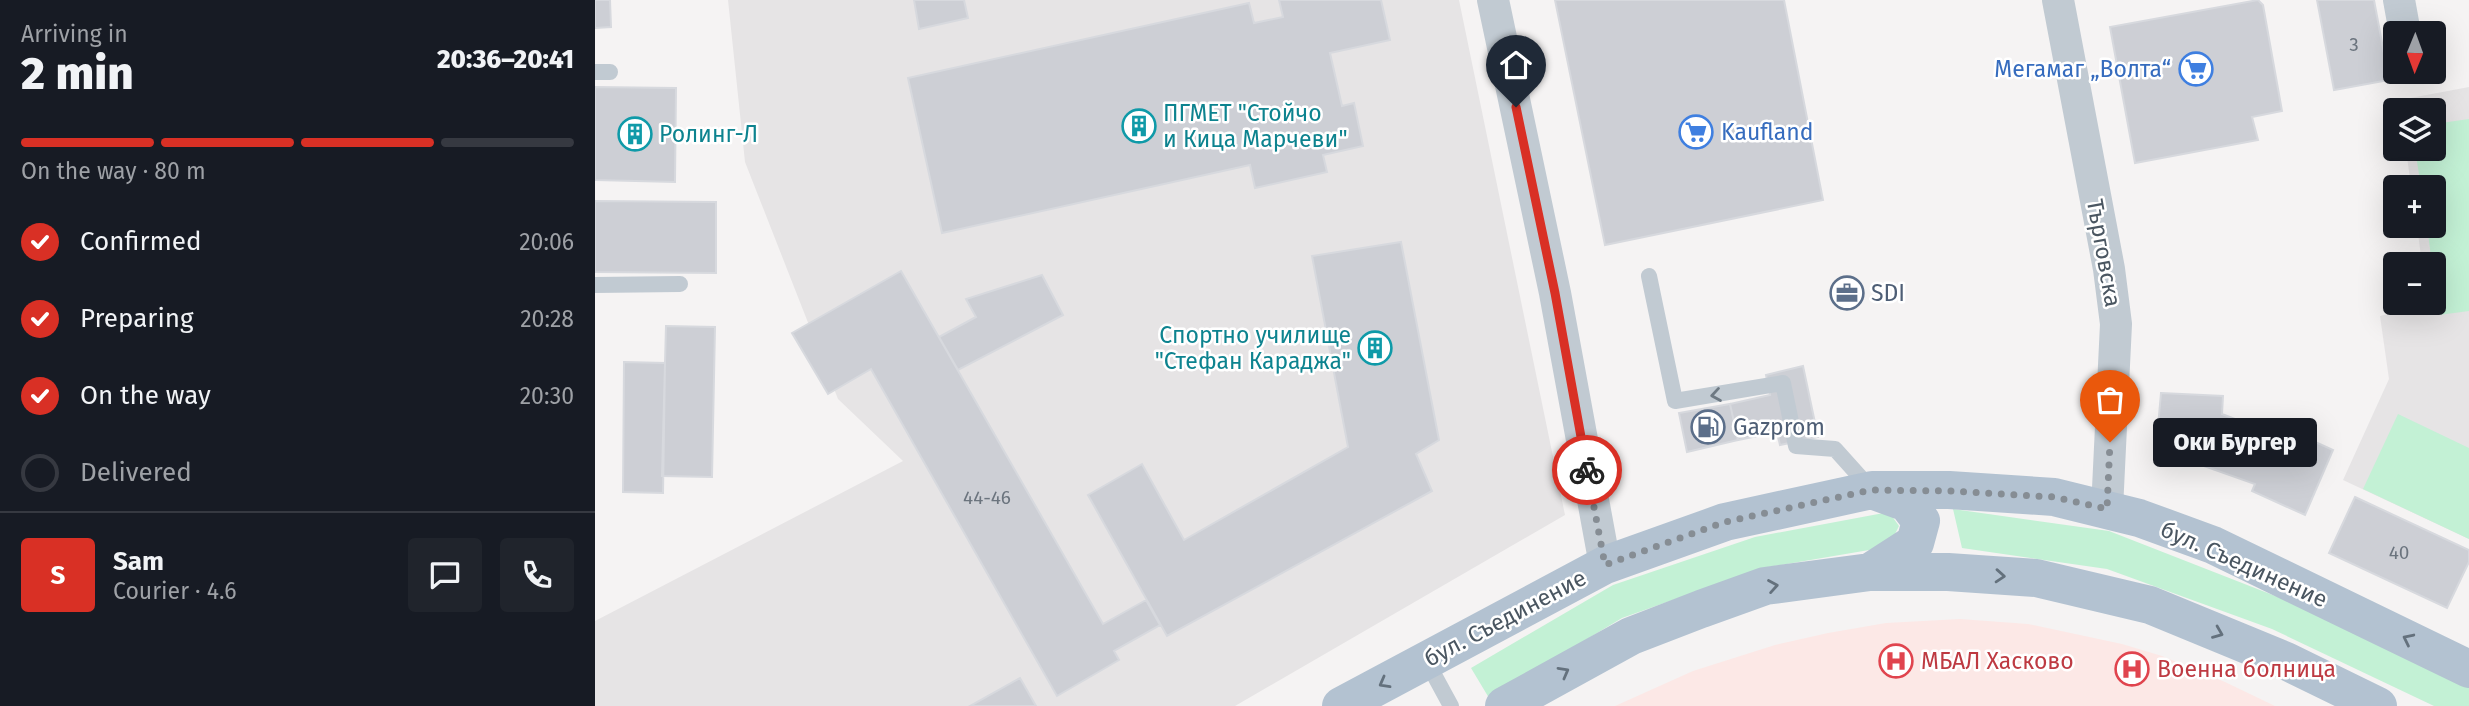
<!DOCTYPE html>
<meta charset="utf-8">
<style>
body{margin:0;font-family:"Fira Sans",sans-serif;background:#20242c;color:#f1f3f6;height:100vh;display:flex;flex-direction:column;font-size:26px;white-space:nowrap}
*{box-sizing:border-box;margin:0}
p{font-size:23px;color:#9ea1a6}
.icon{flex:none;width:38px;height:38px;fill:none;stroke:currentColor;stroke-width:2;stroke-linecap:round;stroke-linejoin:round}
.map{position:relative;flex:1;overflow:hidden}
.sheet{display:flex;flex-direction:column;background:#171b24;width:595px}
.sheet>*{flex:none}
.needle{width:46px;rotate:181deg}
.buttons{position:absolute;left:1788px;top:21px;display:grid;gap:14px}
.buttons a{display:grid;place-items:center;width:63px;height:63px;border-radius:7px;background:#171b24;box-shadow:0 7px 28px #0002;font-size:35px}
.pin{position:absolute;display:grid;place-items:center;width:60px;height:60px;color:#fff;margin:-72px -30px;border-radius:50% 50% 50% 0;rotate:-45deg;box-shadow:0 0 7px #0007}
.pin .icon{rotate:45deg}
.courier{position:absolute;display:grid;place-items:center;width:70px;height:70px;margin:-35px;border:5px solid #d93025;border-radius:50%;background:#fff;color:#222;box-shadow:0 2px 9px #0007}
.bubble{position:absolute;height:49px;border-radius:7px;background:#171b24;box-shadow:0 7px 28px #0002;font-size:23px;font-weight:800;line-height:49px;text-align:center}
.headline em{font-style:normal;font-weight:800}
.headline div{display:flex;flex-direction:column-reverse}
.headline{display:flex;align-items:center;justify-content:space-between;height:119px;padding:0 21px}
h1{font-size:46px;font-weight:800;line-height:52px}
.bar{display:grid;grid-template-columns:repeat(4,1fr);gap:10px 7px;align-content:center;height:84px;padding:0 21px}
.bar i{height:9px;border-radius:5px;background:#363941}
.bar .on{background:#d93025}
.bar p{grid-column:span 4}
.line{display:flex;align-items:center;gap:18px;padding:0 21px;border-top:2px solid #363941}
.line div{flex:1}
.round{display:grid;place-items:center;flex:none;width:74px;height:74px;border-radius:7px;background:#20242c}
ol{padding:0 21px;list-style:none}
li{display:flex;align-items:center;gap:21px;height:77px}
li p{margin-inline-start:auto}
li .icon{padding:7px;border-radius:50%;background:#d93025;color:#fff;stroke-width:4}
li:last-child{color:#9ea1a6}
li i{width:38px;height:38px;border:4px solid #363941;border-radius:50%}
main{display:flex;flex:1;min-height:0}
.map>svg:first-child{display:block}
.education{fill:#e6e4e5}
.medical{fill:#fce8e6}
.green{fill:#c3f1d5}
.building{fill:#cdcfd5;stroke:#d7d9de;stroke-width:2}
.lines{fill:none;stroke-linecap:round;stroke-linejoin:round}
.service{stroke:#c1cad2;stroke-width:16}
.minor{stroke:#c1cad2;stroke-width:32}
.primary{stroke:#b3c2d1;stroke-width:38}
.oneway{stroke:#6e7983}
.oneway2{stroke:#64717d}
.done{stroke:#868d94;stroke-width:7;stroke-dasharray:0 12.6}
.route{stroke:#d93025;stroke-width:9}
.labels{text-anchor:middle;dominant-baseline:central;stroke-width:5;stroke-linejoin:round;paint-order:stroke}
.number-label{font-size:19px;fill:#6b747e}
.shop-label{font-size:23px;fill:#366cbe;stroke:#fff;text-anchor:end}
.culture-label{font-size:23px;fill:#0d838f;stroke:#fff;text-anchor:start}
.street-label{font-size:23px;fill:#4a5661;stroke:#fff}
.service-label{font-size:23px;fill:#4e5e75;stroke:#fff;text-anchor:start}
.health-label{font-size:23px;fill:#be3a42;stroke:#fff;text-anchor:start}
</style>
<main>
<section class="sheet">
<div class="headline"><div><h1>2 min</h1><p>Arriving in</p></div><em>20:36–20:41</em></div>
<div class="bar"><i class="on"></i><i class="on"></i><i class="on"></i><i></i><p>On the way · 80 m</p></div>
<ol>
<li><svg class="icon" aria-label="check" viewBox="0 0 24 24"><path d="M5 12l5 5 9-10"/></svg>Confirmed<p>20:06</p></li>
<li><svg class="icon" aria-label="check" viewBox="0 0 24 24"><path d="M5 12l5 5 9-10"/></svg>Preparing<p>20:28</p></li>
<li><svg class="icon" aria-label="check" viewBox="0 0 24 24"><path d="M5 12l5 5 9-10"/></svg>On the way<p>20:30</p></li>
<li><i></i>Delivered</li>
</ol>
<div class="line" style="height:126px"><b class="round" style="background:#d93025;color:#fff">S</b><div><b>Sam</b><p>Courier · 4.6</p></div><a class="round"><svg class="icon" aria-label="chat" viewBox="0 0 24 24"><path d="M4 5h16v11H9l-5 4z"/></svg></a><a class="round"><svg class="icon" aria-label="phone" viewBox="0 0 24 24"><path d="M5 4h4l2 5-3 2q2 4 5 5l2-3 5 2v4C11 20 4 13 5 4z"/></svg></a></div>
</section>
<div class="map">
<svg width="1874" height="706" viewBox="0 0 1874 706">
<rect width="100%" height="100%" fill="#f5f3f3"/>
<!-- education -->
<path class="education" d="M133 0H864L970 515 640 706H0V621L308 461 243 399 150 162Z
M1874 87V539L1748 480 1794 379 1785 316 1839 303V264H1827L1822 226H1839V187H1816L1811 149H1839V110H1806L1805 100Z"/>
<!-- medical -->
<path class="medical" d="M1365 619 1433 624 1527 644 1567 656 1630 682 1680 706H1020L1098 671 1180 645 1233 633 1291 623Z"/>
<!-- green -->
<path class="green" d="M1874 119V311L1844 315 1839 264H1837L1832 226H1839V187H1826L1820 149H1839V124Z
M1803 414 1874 448V539L1768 489Z
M1358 509 1514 531 1688 599 1874 688V706H1839L1677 629 1512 569 1367 548Z
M1294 512 1304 526 1297 540 1280 549 1168 568 1027 618 894 698 876 668 1018 585 1160 537Z"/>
<!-- building -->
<path class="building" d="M0 0H15L16 27 0 28Z
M319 0H369L373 18 324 29Z
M684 0H786L795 40 735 53 747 106 759 103 768 146 728 155 732 172 660 188 655 165 347 233 313 78 654 3 659 23 688 17Z
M960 0H1189L1228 200 1010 245Z
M1663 0 1668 5 1687 111 1657 117 1663 140 1540 163 1515 27Z
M1722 0H1779L1794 80 1739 90Z
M0 87 81 88 80 182 0 180Z
M0 201 121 202V273L0 272Z
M806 242 844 440 821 454 837 491 572 636 493 495 547 464 589 540 753 447 717 256Z
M306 271 508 624 551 600 565 625 519 651 524 660 462 696 276 369 233 394 197 333Z
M447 275 468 315 363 370 344 337 381 317 371 299Z
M1259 284 1262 300 1245 302 1243 286Z
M71 326 120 327 117 477 67 476Z
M29 362 70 363 68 493 28 492Z
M1208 366 1223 437 1185 445 1182 432 1143 440 1135 404 1175 395 1171 375Z
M1566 393 1628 396 1627 414 1681 435 1685 426 1738 450 1710 515 1657 491 1660 484 1561 449Z
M1135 404 1143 440 1092 452 1084 413Z
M1760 497 1874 550V562L1852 608 1734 553Z
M425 678 441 706H375Z"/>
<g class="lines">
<!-- service -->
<path class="service" d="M0 72H15
M1054 276 1080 401 1188 383 1201 446 1240 449 1275 488
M0 285 85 284
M831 660 856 706"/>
<!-- minor -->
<path class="minor" d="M898 0 960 293 1010 565
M1463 0 1514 269 1521 324 1512 509
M1804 0 1810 33"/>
<!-- primary -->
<path class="primary" d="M1275 572 1320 543 1326 521 1312 503 1279 491
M746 706 1010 565 1130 522 1277 490H1354L1459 497 1544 518 1618 545 1874 669
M909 706 1036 636 1106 609 1170 586 1275 572H1353L1441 578 1555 605 1691 661 1783 706"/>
</g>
<!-- one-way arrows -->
<defs><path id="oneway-chevron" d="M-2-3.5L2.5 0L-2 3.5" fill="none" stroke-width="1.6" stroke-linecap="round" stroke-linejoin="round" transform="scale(1.75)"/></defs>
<use class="oneway" href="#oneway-chevron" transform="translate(1121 395) rotate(171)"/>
<g class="oneway2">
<use href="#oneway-chevron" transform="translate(1405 576) rotate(4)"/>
<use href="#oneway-chevron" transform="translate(1178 586) rotate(-10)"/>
<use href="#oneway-chevron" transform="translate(1623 633) rotate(22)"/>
<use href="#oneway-chevron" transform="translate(1813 639) rotate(-154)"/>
<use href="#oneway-chevron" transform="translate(969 672) rotate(-29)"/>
<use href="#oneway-chevron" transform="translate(789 683) rotate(151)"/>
</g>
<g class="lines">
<!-- done -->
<path class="done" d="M992 470 1010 565 1130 522 1276 490 1354 491 1459 497 1512 509 1515 442"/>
<!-- route -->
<path class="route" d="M921 107 960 293 992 470"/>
</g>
<!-- icons -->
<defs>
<symbol id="supermarket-ring" viewBox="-11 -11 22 22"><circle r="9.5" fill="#fff" stroke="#3f7fe0" stroke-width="1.5"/><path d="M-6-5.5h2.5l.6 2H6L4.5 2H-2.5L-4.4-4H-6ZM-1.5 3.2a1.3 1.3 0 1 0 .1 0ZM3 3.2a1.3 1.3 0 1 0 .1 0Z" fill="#3f7fe0"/></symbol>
<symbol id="building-ring" viewBox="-11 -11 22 22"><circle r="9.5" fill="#fff" stroke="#0f9aa8" stroke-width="1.5"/><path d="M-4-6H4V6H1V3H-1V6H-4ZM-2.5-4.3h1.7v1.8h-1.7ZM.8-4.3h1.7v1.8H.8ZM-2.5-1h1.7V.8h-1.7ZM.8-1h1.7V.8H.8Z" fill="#0f9aa8"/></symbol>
<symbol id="office-ring" viewBox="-11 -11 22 22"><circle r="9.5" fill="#fff" stroke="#5c6f8a" stroke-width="1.5"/><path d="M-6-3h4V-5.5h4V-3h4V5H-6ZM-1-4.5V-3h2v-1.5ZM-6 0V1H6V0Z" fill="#5c6f8a"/></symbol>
<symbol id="fuel-ring" viewBox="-11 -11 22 22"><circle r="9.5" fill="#fff" stroke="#5c6f8a" stroke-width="1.5"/><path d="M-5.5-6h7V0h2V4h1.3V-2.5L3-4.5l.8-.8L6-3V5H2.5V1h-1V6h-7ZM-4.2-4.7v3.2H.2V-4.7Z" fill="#5c6f8a"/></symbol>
<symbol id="hospital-ring" viewBox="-11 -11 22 22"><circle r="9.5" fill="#fff" stroke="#e0444e" stroke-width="1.5"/><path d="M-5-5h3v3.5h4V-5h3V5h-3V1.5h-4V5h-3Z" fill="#e0444e"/></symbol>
</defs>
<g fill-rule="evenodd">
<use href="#supermarket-ring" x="1582" y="50" width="38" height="38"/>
<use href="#building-ring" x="525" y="107" width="38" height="38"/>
<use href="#supermarket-ring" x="1082" y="113" width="38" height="38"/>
<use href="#building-ring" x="21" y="115" width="38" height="38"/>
<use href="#office-ring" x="1233" y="274" width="38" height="38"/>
<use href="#building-ring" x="761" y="329" width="38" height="38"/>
<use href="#fuel-ring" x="1094" y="408" width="38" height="38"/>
<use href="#hospital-ring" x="1282" y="642" width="38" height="38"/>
<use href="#hospital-ring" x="1518" y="650" width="38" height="38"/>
</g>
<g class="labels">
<!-- number labels -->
<g class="number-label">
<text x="1759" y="44">3</text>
<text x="392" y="497">44-46</text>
<text x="1804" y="552">40</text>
</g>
<!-- shop labels -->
<g class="shop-label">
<text x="1576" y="69">Мегамаг „Волта“</text>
<text x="1126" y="132" text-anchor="start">Kaufland</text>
</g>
<!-- culture labels -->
<g class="culture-label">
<text x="568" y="113">ПГМЕТ "Стойчо<tspan x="568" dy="26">и Кица Марчеви"</tspan></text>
<text x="64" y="134">Ролинг-Л</text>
<text x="756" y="335" text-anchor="end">Спортно училище<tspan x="756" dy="26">"Стефан Караджа"</tspan></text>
</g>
<!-- street labels -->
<g class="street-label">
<text transform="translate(1509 253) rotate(80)">Търговска</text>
<text transform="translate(1649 564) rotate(24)">бул. Съединение</text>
<text transform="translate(910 618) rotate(-28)">бул. Съединение</text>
</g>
<!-- service labels -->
<g class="service-label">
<text x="1276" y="293">SDI</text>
<text x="1138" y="427">Gazprom</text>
</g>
<!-- health labels -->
<g class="health-label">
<text x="1326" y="661">МБАЛ Хасково</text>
<text x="1562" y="669">Военна болница</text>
</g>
</g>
</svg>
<div class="buttons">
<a><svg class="needle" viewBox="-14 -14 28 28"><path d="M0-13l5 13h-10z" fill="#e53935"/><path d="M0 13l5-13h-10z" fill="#9ea1a6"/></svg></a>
<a><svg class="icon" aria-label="layers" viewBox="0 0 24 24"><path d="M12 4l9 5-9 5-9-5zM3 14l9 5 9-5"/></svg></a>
<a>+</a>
<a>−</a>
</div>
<div class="pin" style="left:1515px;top:442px;background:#ea580c"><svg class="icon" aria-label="bag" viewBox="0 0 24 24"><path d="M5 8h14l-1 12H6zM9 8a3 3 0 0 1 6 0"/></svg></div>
<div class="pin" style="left:921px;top:107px;background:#1f2937"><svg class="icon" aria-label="home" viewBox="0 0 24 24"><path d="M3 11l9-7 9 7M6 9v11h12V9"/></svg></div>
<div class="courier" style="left:992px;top:470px"><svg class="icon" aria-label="bike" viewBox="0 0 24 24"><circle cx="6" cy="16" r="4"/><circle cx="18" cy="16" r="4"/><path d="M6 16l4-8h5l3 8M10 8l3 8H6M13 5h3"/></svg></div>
<div class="bubble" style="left:1558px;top:418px;width:164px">Оки Бургер</div>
</div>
</main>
